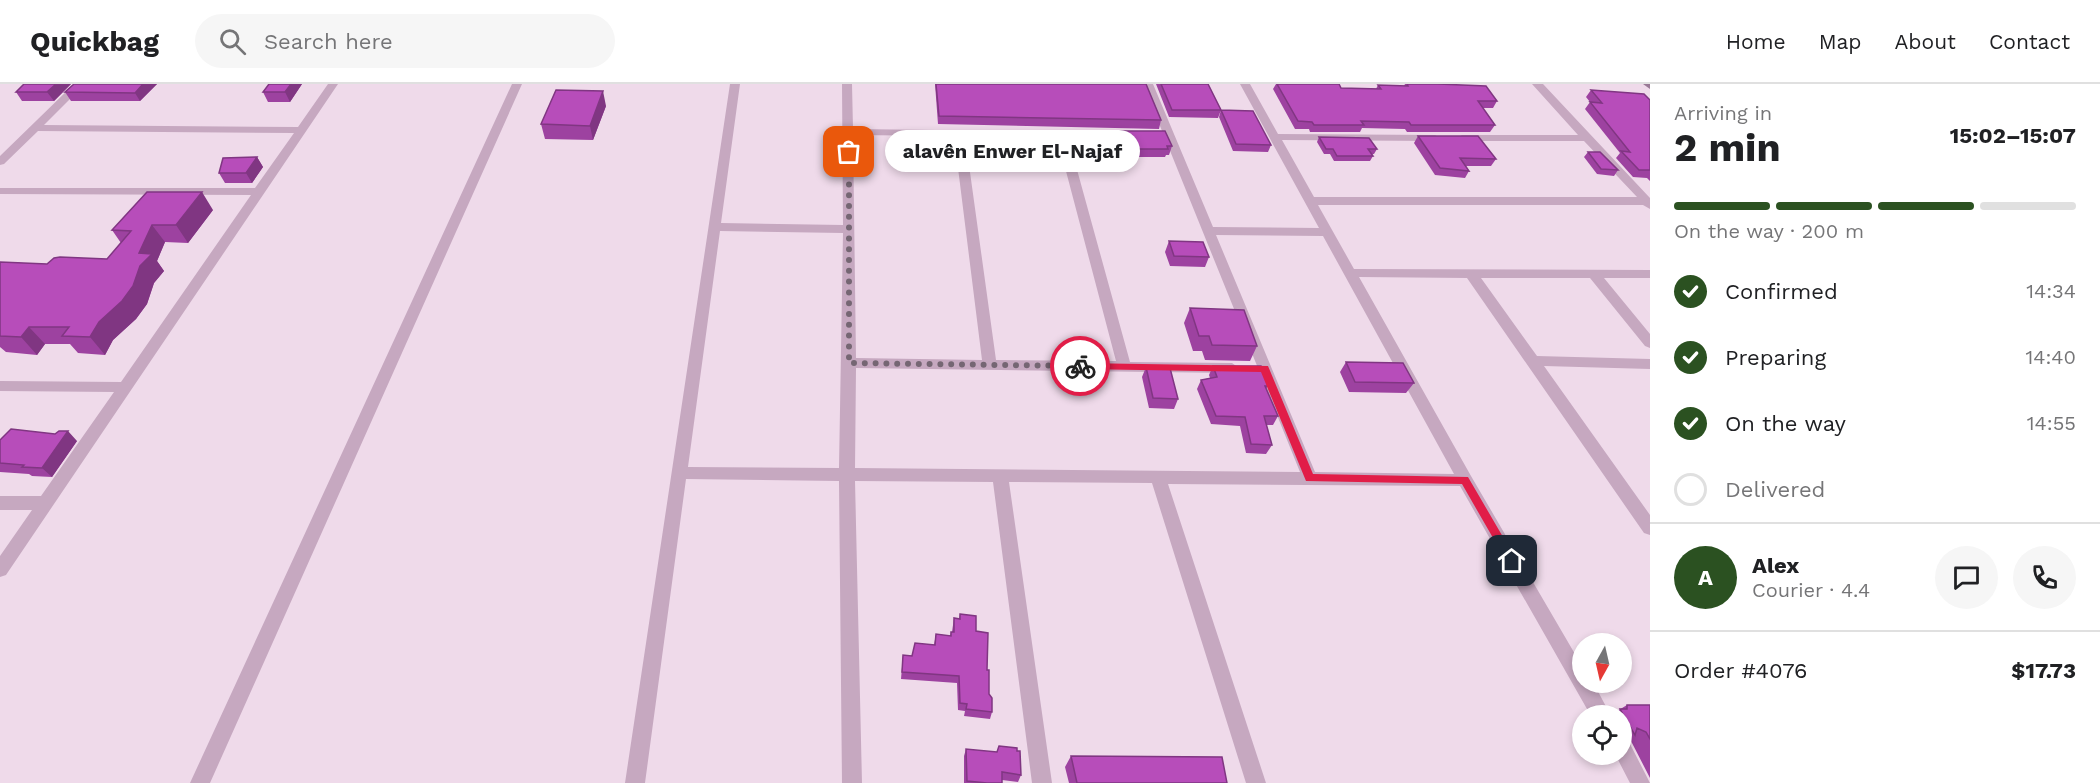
<!DOCTYPE html>
<meta charset="utf-8">
<style>
body{margin:0;font-family:"Work Sans",sans-serif;background:#f6f6f6;color:#202124;height:100vh;display:flex;flex-direction:column;font-size:22px;white-space:nowrap}
*{box-sizing:border-box;margin:0}
p{font-size:20px;color:#757577}
.icon{flex:none;width:33px;height:33px;fill:none;stroke:currentColor;stroke-width:2;stroke-linecap:round;stroke-linejoin:round}
.map{position:relative;flex:1;overflow:hidden}
.side{display:flex;flex-direction:column;background:#fff;width:450px}
.side>*{flex:none}
.needle{width:39px;rotate:188deg}
.controls{position:absolute;left:1572px;top:549px;display:grid;gap:12px}
.controls a{display:grid;place-items:center;width:60px;height:60px;border-radius:50%;background:#fff;box-shadow:0 3px 9px #0003;font-size:30px}
.pin{position:absolute;display:grid;place-items:center;width:51px;height:51px;color:#fff;margin:-26px;border-radius:12px;box-shadow:0 3px 9px #0006}
.courier{position:absolute;display:grid;place-items:center;width:60px;height:60px;margin:-30px;border:4px solid #e11d48;border-radius:50%;background:#fff;color:#222;box-shadow:0 2px 8px #0007}
.bubble{position:absolute;height:42px;border-radius:21px;background:#fff;box-shadow:0 3px 9px #0003;font-size:20px;font-weight:700;line-height:42px;text-align:center}
.headline em{font-style:normal;font-weight:700}
.headline div{display:flex;flex-direction:column-reverse}
.headline{display:flex;align-items:center;justify-content:space-between;height:102px;padding:0 24px}
h1{font-size:39px;font-weight:700;line-height:45px}
.bar{display:grid;grid-template-columns:repeat(4,1fr);gap:9px 6px;align-content:center;height:72px;padding:0 24px}
.bar i{height:8px;border-radius:4px;background:#e0e0e0}
.bar .on{background:#2b5121}
.bar p{grid-column:span 4}
.line{display:flex;align-items:center;gap:15px;padding:0 24px;border-top:2px solid #e0e0e0}
.line div{flex:1}
.round{display:grid;place-items:center;flex:none;width:63px;height:63px;border-radius:32px;background:#f6f6f6}
ol{padding:0 24px;list-style:none}
li{display:flex;align-items:center;gap:18px;height:66px}
li p{margin-inline-start:auto}
li .icon{padding:6px;border-radius:50%;background:#2b5121;color:#fff;stroke-width:4}
li:last-child{color:#757577}
li i{width:33px;height:33px;border:3px solid #e0e0e0;border-radius:50%}
header{display:flex;align-items:center;gap:36px;box-sizing:border-box;height:84px;padding:0 30px;background:#fff;border-bottom:2px solid #e0e0e0}
header strong{font-size:28px}
nav{display:flex;gap:33px;margin-inline-start:auto;font-size:21px}
.search{width:420px;height:54px;background:#f6f6f6;display:flex;align-items:center;gap:15px;box-sizing:border-box;padding:0 21px;border-radius:33px;color:#757577;font-size:22px}
main{display:flex;flex:1;min-height:0}
.map>svg:first-child{display:block}
.lines{fill:none;stroke-linecap:round;stroke-linejoin:round}
.street{fill:#c6a8c0;fill-rule:evenodd}
.secondary{fill:#997996;fill-rule:evenodd}
.wall{fill:#9d42a0}
.shaded-wall{fill:#803682}
.building{fill:#b74dba;stroke:#803682;stroke-width:1.5}
.route{fill:#e11d48}
.done{stroke:#756673;stroke-width:6;stroke-dasharray:0 10.8}
</style>
<header>
<strong>Quickbag</strong>
<div class="search"><svg class="icon" aria-label="search" viewBox="0 0 24 24"><circle cx="10" cy="10" r="6"/><path d="M15 15l6 6"/></svg>Search here</div>
<nav><a>Home</a><a>Map</a><a>About</a><a>Contact</a></nav>
</header>
<main>
<div class="map">
<svg width="1650" height="699" viewBox="0 0 1650 699">
<rect width="100%" height="100%" fill="#efdaea"/>
<g class="lines">
<!-- street -->
<path class="street" d="M74 0H85L44 41 298 43 328 0H338L6 491 0 493V472L32 426H0V412H41L114 308 0 307V297L121 298 251 111 0 110V104H255L294 49 38 47 4 80 0 81V72Z
M512 0H522L210 699H190Z
M730 0H740L721 139 843 141 842 0H852L853 45 1103 48V52L1099 53H1068L1130 278 1232 279 1239 284 1232 289 856 284 855 384 1300 388 1143 0H1153L1213 143 1319 144 1240 0H1250L1278 50 1435 51 1440 54 1435 57 1282 56 1314 113H1637L1584 57H1462L1457 54 1462 51H1578L1532 0H1543L1650 114V125L1643 121H1318L1354 185 1650 186V194H1604L1650 250V264L1645 262 1590 194H1481L1537 272 1650 275V285L1544 282 1650 431V451L1644 449 1467 194 1359 193 1471 392 1582 582V598H1593L1611 632H1591L1460 402 1168 400 1266 699H1246L1152 399 1009 398 1052 699H1032L993 398 855 397 862 699H842L839 397 686 395 645 699H625ZM853 51 954 52 982 276 856 274ZM965 52 1057 53 1116 277 996 276ZM720 147 843 149 839 384 688 383ZM1216 151 1323 152 1454 390 1315 388Z
M1622 655 1629 658 1650 699H1630L1615 670H1622Z"/>
<!-- secondary -->
<path class="secondary" d="M1643 0H1650V5Z"/>
</g>
<!-- wall -->
<path class="wall" d="M24 0H71L54 17H22L16 8Z
M74 0H157L140 17H71L65 8Z
M302 0 290 18H268L263 8Z
M935 0H1146L1161 36 1159 45 938 40Z
M1156 0H1208L1221 26 1218 34 1169 33Z
M1276 0H1339L1341 4 1376 5 1378 1 1404 2 1405 0H1438L1497 17 1493 24H1483L1495 41 1490 48H1407L1405 45 1362 44 1360 48H1310L1309 45H1295L1273 5Z
M1591 6 1650 16V97L1647 94 1633 93 1616 74 1620 69 1585 25 1590 18 1586 13Z
M606 22 593 56 545 55 541 40Z
M1221 26 1271 61 1268 68 1233 67 1219 33Z
M1080 47 1172 62 1169 71H1166L1165 73H1084L1078 55Z
M1418 52 1496 75 1491 82H1466L1469 87 1465 94 1435 91 1414 59Z
M1319 53 1377 65 1374 70H1372L1373 72 1370 77H1334L1330 70H1324L1317 58Z
M1588 68 1618 86 1614 92 1597 90 1584 73Z
M257 73 263 83 252 99H225L219 89Z
M213 126 188 159 165 158 157 177 164 187 154 199 147 220 136 235 113 256 105 271 78 269 70 260H45L37 271 6 268 0 263V178L47 180 107 175 121 159 112 146Z
M1169 157 1209 173 1205 183 1170 182 1165 168Z
M1190 224 1257 262 1250 277 1205 276 1202 267H1193L1184 239Z
M1346 278 1414 299 1406 309 1349 308 1340 288Z
M1213 282 1268 302 1266 305 1278 332 1273 341H1266L1272 361 1266 370 1246 369 1240 342 1211 340 1197 305 1201 296 1210 294 1209 291Z
M1146 283 1178 315 1174 325 1149 324 1142 293Z
M0 356 77 357 52 393 32 392 29 390 0 388Z
M960 530 976 547 987 586 989 610 992 628 990 635 964 632 965 627 958 626 957 599 901 595 903 571 912 572 934 561 936 550 950 552 951 548H952L954 534 959 535Z
M1627 621H1650V694L1631 657 1627 655 1622 658V632H1609Z
M966 665 1021 691 1018 698 1002 696V699H964V672Z
M1071 672 1227 699H1069L1065 683Z"/>
<!-- shaded-wall -->
<path class="shaded-wall" d="M56 0H71L54 17 47 8Z
M143 0H157L140 17 135 9Z
M291 0H302L290 18 285 8Z
M603 7 606 22 593 56 590 42Z
M257 73 263 83 252 99 246 89Z
M202 108 213 126 188 159 176 141Z
M152 141 165 158 157 177 164 187 154 199 147 220 136 235 113 256 105 271 90 253 139 169Z
M29 243 45 260 37 271 21 253Z
M68 347 77 357 52 393 42 384Z"/>
<!-- building -->
<path class="building" d="M24 0H56L47 8H16Z
M74 0H143L135 9 65 8Z
M269 0H291L285 8H263Z
M936 0H1146L1161 36 939 32Z
M1161 0H1208L1221 26H1172Z
M1277 0H1339L1341 4 1381 5 1378 1 1408 2 1407 0H1438L1486 2 1497 17H1478L1495 41H1411L1409 38 1361 37 1364 41H1314L1312 38 1298 37Z
M556 6 603 7 590 42 541 40Z
M1591 6 1644 10 1650 16V86H1639L1621 67 1630 68 1590 18 1602 19Z
M1221 26 1253 27 1271 61 1236 60Z
M1080 47H1165L1172 62H1167L1168 65H1086Z
M1418 52H1478L1496 75 1460 74 1469 87 1440 84Z
M1319 53 1369 54 1377 65H1368L1373 72H1337L1333 65H1326Z
M1588 68H1600L1618 86 1601 85Z
M257 73 246 89H219L223 74Z
M147 108H202L176 141H152L139 169 152 170 140 182 133 202 122 217 99 238 90 253 62 252 69 243H29L21 253 0 252V178L47 180 54 174 60 173 107 175 131 147 112 146Z
M1169 157 1203 158 1209 173 1174 172Z
M1190 224 1244 226 1257 262 1212 261 1209 252H1199Z
M1346 278 1403 279 1414 299 1355 298Z
M1213 282H1261L1268 302H1265L1278 332H1264L1272 361 1251 360 1245 333 1216 332 1201 296 1217 293Z
M1146 283 1170 284 1178 315 1153 314Z
M11 345 55 350 59 347H68L42 384 22 383 24 381 0 379V356Z
M960 530 976 532V547L988 549 987 586H989V610L992 614V628L966 625 967 620 960 619 959 592 902 588 903 571 912 572 915 559 935 561 936 550 951 552V548H954V534L960 535Z
M1627 621H1650V655L1646 648 1637 644 1635 651 1620 625H1627Z
M999 662 1017 664V667H1020L1021 691 1002 688V699H987L967 697 966 665 997 668Z
M1071 672 1222 673 1227 699H1077Z"/>
<!-- route -->
<path class="route" d="M1080 279 1268 282 1313 390 1468 393 1517 477 1516 480H1508L1462 400 1306 397 1261 288 1080 285 1076 282Z"/>
<g class="lines">
<!-- done -->
<path class="done" d="M849 68V279L1080 282"/>
</g>
</svg>
<div class="controls">
<a><svg class="needle" viewBox="-14 -14 28 28"><path d="M0-13l5 13h-10z" fill="#e53935"/><path d="M0 13l5-13h-10z" fill="#757577"/></svg></a>
<a><svg class="icon" aria-label="locate" viewBox="0 0 24 24"><circle cx="12" cy="12" r="6"/><path d="M12 2v4M12 18v4M2 12h4M18 12h4"/></svg></a>
</div>
<div class="pin" style="left:849px;top:68px;background:#ea580c"><svg class="icon" aria-label="bag" viewBox="0 0 24 24"><path d="M5 8h14l-1 12H6zM9 8a3 3 0 0 1 6 0"/></svg></div>
<div class="pin" style="left:1512px;top:477px;background:#1f2937"><svg class="icon" aria-label="home" viewBox="0 0 24 24"><path d="M3 11l9-7 9 7M6 9v11h12V9"/></svg></div>
<div class="courier" style="left:1080px;top:282px"><svg class="icon" aria-label="bike" viewBox="0 0 24 24"><circle cx="6" cy="16" r="4"/><circle cx="18" cy="16" r="4"/><path d="M6 16l4-8h5l3 8M10 8l3 8H6M13 5h3"/></svg></div>
<div class="bubble" style="left:885px;top:46px;width:255px">alavên Enwer El-Najaf</div>
</div>
<section class="side">
<div class="headline"><div><h1>2 min</h1><p>Arriving in</p></div><em>15:02–15:07</em></div>
<div class="bar"><i class="on"></i><i class="on"></i><i class="on"></i><i></i><p>On the way · 200 m</p></div>
<ol>
<li><svg class="icon" aria-label="check" viewBox="0 0 24 24"><path d="M5 12l5 5 9-10"/></svg>Confirmed<p>14:34</p></li>
<li><svg class="icon" aria-label="check" viewBox="0 0 24 24"><path d="M5 12l5 5 9-10"/></svg>Preparing<p>14:40</p></li>
<li><svg class="icon" aria-label="check" viewBox="0 0 24 24"><path d="M5 12l5 5 9-10"/></svg>On the way<p>14:55</p></li>
<li><i></i>Delivered</li>
</ol>
<div class="line" style="height:108px"><b class="round" style="background:#2b5121;color:#fff">A</b><div><b>Alex</b><p>Courier · 4.4</p></div><a class="round"><svg class="icon" aria-label="chat" viewBox="0 0 24 24"><path d="M4 5h16v11H9l-5 4z"/></svg></a><a class="round"><svg class="icon" aria-label="phone" viewBox="0 0 24 24"><path d="M5 4h4l2 5-3 2q2 4 5 5l2-3 5 2v4C11 20 4 13 5 4z"/></svg></a></div>
<div class="line" style="height:78px"><div>Order #4076</div><b>$17.73</b></div>
</section>
</main>
